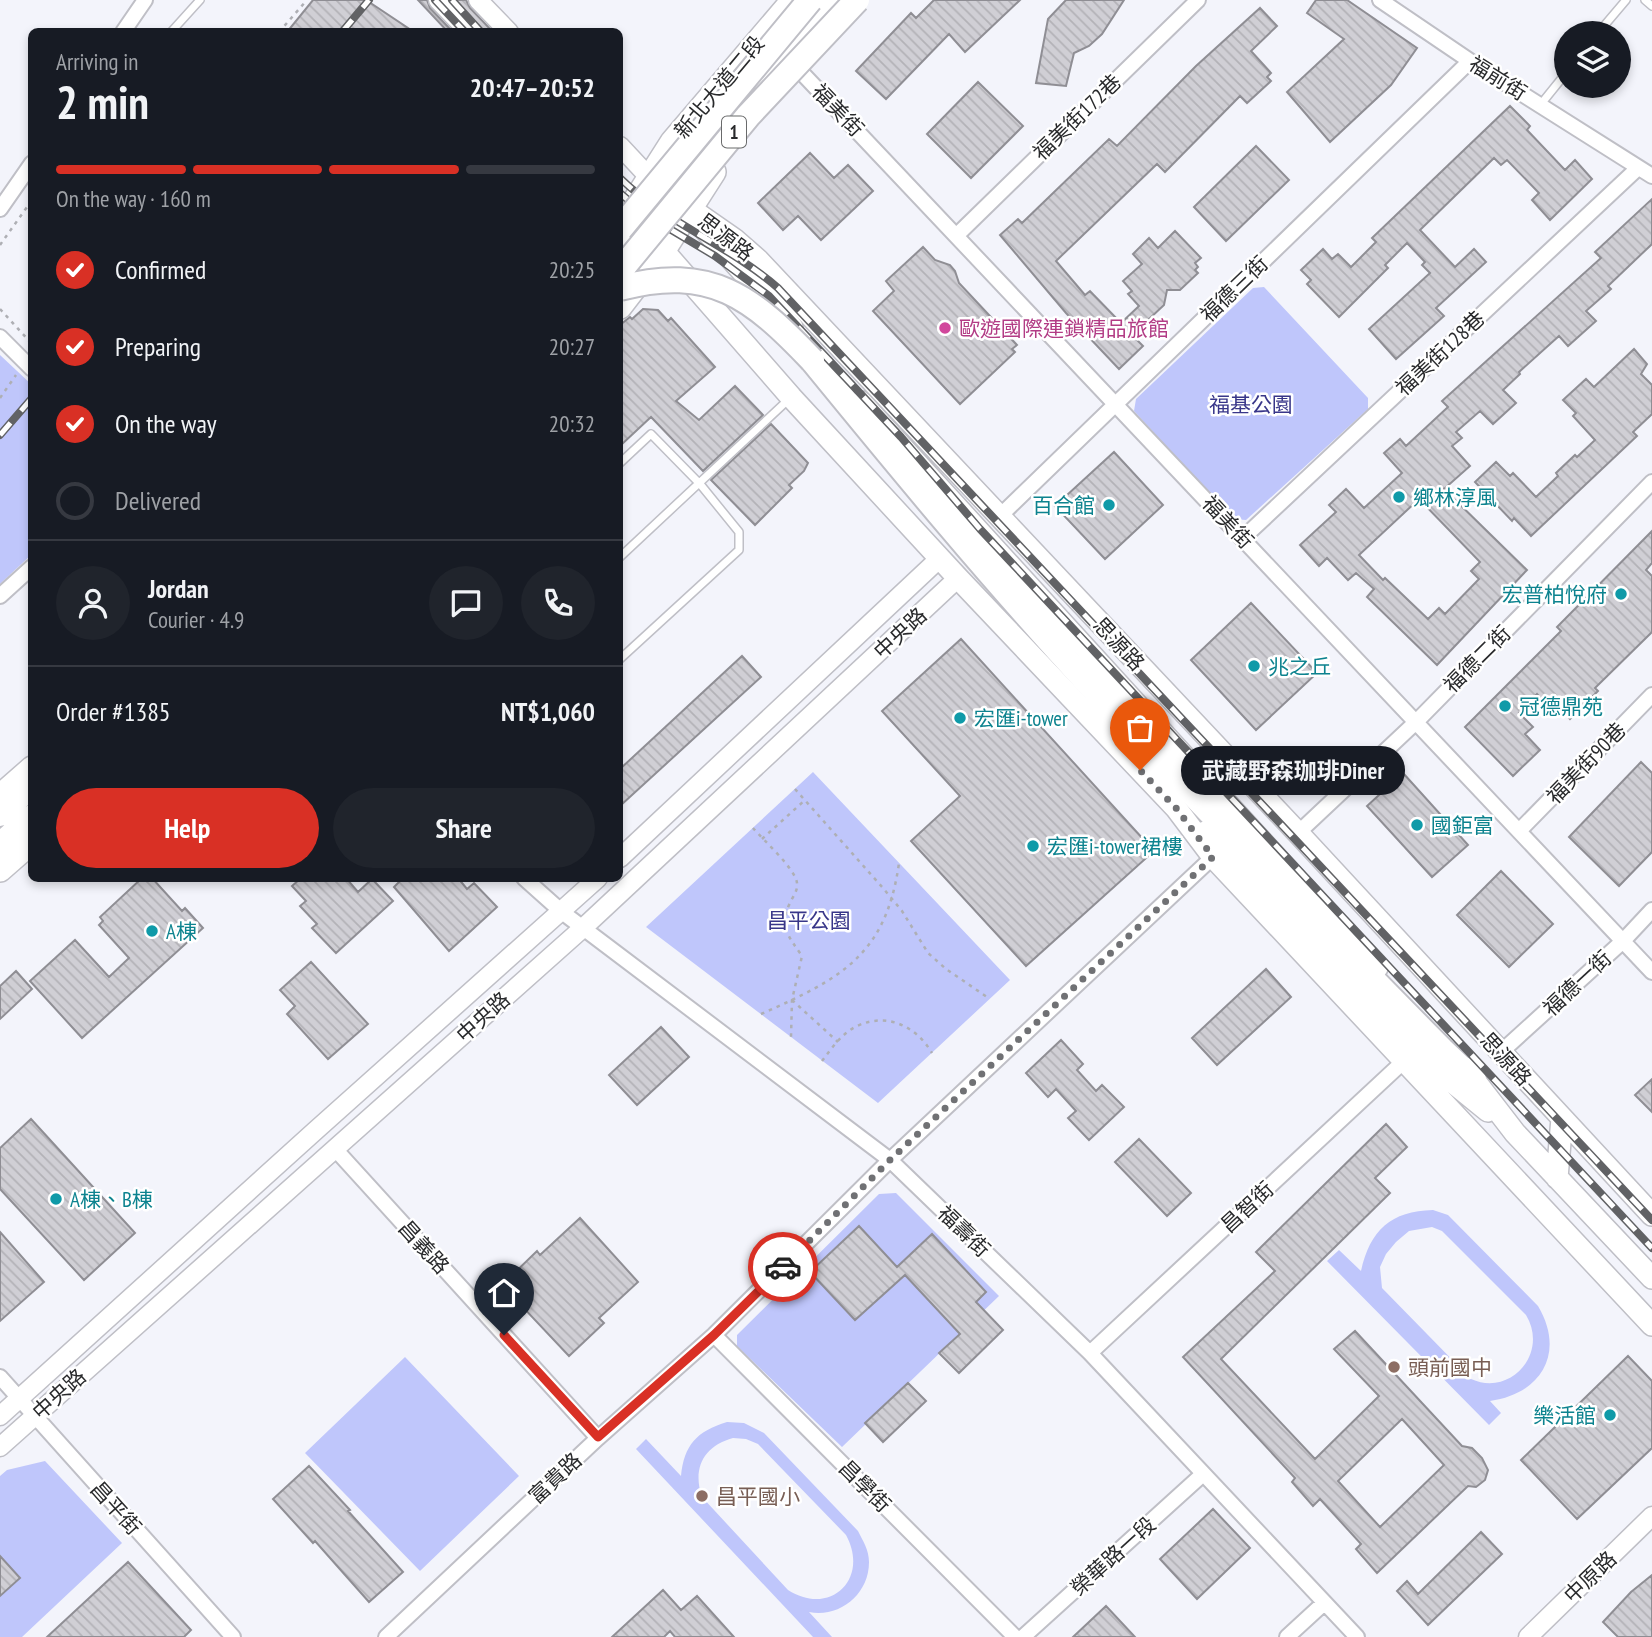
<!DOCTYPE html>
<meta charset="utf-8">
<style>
body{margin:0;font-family:"PT Sans Narrow","Noto Sans TC",sans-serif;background:#20242c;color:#f1f3f6;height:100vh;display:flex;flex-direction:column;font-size:26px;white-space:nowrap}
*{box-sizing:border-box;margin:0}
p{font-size:23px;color:#9ea1a6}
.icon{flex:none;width:38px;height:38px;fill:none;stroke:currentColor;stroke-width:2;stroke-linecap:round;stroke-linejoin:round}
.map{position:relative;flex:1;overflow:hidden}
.drawer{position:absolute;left:28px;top:28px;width:595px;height:854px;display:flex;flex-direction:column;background:#171b24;border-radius:10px;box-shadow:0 4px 10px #0003}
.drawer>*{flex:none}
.controls{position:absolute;left:1554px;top:21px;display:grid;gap:14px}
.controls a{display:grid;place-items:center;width:77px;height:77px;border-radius:50%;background:#171b24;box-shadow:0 4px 10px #0003;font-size:35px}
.pin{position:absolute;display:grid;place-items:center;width:60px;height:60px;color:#fff;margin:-72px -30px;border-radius:50% 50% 50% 0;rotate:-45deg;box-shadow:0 0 7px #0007}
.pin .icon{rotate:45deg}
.courier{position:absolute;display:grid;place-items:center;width:70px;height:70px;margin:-35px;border:5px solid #d93025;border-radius:50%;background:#fff;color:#222;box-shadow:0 2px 9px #0007}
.bubble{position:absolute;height:49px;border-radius:24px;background:#171b24;box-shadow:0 4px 10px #0003;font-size:23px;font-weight:700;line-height:49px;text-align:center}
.headline em{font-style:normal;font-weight:700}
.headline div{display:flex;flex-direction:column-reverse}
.headline{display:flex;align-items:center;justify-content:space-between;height:119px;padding:0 28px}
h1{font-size:46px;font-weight:700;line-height:52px}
.bar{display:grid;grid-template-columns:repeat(4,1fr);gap:10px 7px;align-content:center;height:84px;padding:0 28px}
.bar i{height:9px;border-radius:5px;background:#363941}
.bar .current{background:#d93025}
.bar p{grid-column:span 4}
.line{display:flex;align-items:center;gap:18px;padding:0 28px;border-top:2px solid #363941}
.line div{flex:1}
.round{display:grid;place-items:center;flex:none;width:74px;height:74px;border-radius:37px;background:#20242c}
ol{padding:0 28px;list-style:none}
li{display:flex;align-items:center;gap:21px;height:77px}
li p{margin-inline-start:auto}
li .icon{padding:7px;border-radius:50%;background:#d93025;color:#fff;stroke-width:4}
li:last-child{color:#9ea1a6}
li i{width:38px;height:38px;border:4px solid #363941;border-radius:50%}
.primary-button{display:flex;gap:14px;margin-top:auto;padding:14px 28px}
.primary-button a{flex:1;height:80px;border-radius:42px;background:#d93025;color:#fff;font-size:28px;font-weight:700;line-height:80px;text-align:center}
.primary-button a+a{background:#20242c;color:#f1f3f6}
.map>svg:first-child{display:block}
.green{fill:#bfc6fb;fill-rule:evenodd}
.building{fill:url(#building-back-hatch);stroke:#8f8e94;stroke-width:2;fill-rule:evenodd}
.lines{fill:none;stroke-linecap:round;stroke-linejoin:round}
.service-casing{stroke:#bfbfc6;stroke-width:10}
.minor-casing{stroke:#bfbfc6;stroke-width:18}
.tertiary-casing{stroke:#bfbfc6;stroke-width:21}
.secondary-casing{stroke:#bfbfc6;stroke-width:24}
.primary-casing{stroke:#bfbfc6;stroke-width:26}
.trunk-casing{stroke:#bfbfc6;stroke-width:28}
.path{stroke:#aeafb4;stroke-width:2.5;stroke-dasharray:3.5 5;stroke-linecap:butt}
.service{stroke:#fff;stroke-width:7}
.minor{stroke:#fff;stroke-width:14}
.tertiary{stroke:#fff;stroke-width:18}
.secondary{stroke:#fff;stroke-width:21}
.primary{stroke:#fff;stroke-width:23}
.trunk{stroke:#fff;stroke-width:24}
.rail-casing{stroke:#616265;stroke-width:8}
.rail{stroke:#fff;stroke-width:5;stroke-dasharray:16;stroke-linecap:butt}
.trunk-bridge-casing{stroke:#bfbfc6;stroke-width:28;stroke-linecap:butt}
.trunk-bridge{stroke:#fff;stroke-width:24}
.done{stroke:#707174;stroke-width:7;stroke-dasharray:0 12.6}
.route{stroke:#d93025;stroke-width:9}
.hotel-dot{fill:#d1479c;stroke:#fff;stroke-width:2.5}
.culture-dot{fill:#0f9aa8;stroke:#fff;stroke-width:2.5}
.education-dot{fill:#8d6e63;stroke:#fff;stroke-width:2.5}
.labels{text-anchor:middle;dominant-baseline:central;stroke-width:5;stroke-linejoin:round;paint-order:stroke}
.shield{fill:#fff;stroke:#696a6b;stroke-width:2}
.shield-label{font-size:19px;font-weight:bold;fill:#292a2c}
.street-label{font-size:21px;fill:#292a2c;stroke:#fff}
.hotel-label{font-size:21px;fill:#b23c85;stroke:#fff;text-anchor:start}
.park-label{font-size:21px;fill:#383689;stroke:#fff}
.culture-label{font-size:21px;fill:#0d838f;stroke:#fff;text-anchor:start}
.education-label{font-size:21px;fill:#785e54;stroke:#fff;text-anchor:start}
</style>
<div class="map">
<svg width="1652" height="1637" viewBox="0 0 1652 1637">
<defs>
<pattern id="building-back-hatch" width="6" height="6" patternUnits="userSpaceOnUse" patternTransform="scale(1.75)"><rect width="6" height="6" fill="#d0cfd5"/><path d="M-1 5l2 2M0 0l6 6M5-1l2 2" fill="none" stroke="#b3b2b7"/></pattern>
</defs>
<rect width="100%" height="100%" fill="#f3f4fb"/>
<!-- green -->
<path class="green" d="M1264 287 1368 398V409L1246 520 1233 519 1134 411 1136 399 1253 288Z
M0 355 32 385 31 555 0 584Z
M813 772 1010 980 878 1103 646 927Z
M896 1193 999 1296 842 1447 737 1346V1335L879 1194Z
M1433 1210 1448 1215 1538 1306C1566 1353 1541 1394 1490 1401L1501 1413 1489 1425 1327 1261 1339 1250 1361 1271C1370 1230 1391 1211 1433 1210ZM1432 1227 1442 1231 1526 1315C1549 1353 1511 1397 1471 1379L1382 1288 1380 1267 1386 1254 1396 1242 1409 1231Z
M405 1357 519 1476 420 1571 305 1453Z
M727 1422 744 1423 764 1433 858 1531C863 1541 869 1550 869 1562 869 1595 839 1618 809 1612L832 1637H813L636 1449 646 1439 681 1476C684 1445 697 1431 727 1422ZM733 1438 746 1439 758 1444 846 1535C870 1579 830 1617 788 1590L702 1497C692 1468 704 1446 733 1438Z
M45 1461 122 1543 22 1637H0V1476L7 1470Z"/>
<!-- building -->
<path class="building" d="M313 0H366L414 32H287Z
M418 0H427L430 8 453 32H448Z
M454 0H466L470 8 493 32H480L477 24Z
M934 0H1020L965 52 949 34 886 99 856 71 911 13 916 18Z
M1066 0H1124L1102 34 1089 46 1074 53 1066 86 1036 83 1048 19Z
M1316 0H1347L1417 48 1391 85 1330 142 1287 92 1344 39 1307 13Z
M1260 8 1277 26 1251 51 1271 73 1267 77 1271 81 1247 103 1240 96 1165 172 1157 164 1056 261 1085 295 1090 291 1121 323 1139 306 1128 294 1132 291 1123 281 1142 264 1133 254 1149 238 1158 248 1175 231 1201 258 1195 263 1198 267 1195 270 1198 273 1180 290H1167L1164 305 1132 335 1143 346 1119 369 1066 313 1000 235 1018 219 1022 223 1109 139 1117 146 1196 66Z
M978 82 1023 126 971 178 927 134Z
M1510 106 1530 126 1527 130 1565 170 1575 160 1592 179 1550 220 1532 200 1539 193 1507 160 1501 165 1494 158 1420 230 1455 267 1474 249 1486 262 1436 308 1444 316 1396 359 1369 329 1430 273 1422 265 1425 262 1407 243 1385 265 1388 268 1339 317 1307 284 1311 280 1301 270 1323 249 1332 259 1338 254 1351 267 1376 242 1372 238Z
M1256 146 1289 180 1226 241 1194 207Z
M810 153 834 178 848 165 873 191 821 240 798 216 783 230 758 203Z
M1652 199V244L1608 286 1611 289 1586 311 1596 321 1568 346 1559 336 1519 372 1520 374 1503 390 1516 403 1493 424 1480 411 1456 432 1462 438 1452 446 1470 466 1444 489 1527 570 1437 665 1367 597 1374 589 1356 573 1348 580 1327 558 1319 566 1300 545 1336 512 1329 505 1346 489 1364 508 1402 473 1384 453 1400 439 1406 446 1448 407 1442 401 1601 258 1595 252ZM1419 499 1480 562 1471 571 1479 579 1445 614 1439 608 1428 619 1385 578 1383 580 1359 555Z
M923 247 935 260 950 265 955 271 959 283 1017 345 1012 349 1015 352 960 404 873 311 894 291 886 281Z
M643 309 658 310 668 321 671 318 715 367 676 401 699 420 735 386 763 415 703 471 651 417 620 446V325L630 317 632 319Z
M1634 349 1647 364 1641 374 1652 385V414L1633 432 1637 436 1531 536 1514 518 1512 521 1475 482 1496 462 1510 476 1513 473 1536 497 1558 476 1556 473 1575 455 1577 457 1595 440 1573 416 1576 413 1563 400 1586 379 1594 387Z
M771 424 808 463 804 471 789 485 792 488 755 525 711 480Z
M1114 452 1163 505 1105 559 1055 506Z
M1652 531V563L1646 570 1652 576V632L1595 688 1598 691 1570 719 1556 704 1551 709 1537 694 1519 713 1533 727 1525 734 1540 750 1513 776 1465 727 1561 631 1557 627Z
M1251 603 1317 673 1256 730 1191 660Z
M961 639 1154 851 1026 966 911 841 960 796 882 711Z
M742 656 761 677 620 806V769Z
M1641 762 1652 773V852L1619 886 1569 837Z
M1403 773 1468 845 1432 877 1367 806Z
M1501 871 1553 924 1509 967 1457 915Z
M142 878H152L182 911 185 908 203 928 82 1038 30 981 75 940 109 977 129 958 99 925 103 921 100 917Z
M301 878H346L358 892 372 879 393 901 336 953 312 928 317 924 300 906 306 901 292 886Z
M403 878H458L467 889 474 883 497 907 449 951 394 887Z
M311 962 368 1024 328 1059 287 1014 295 1006 280 990Z
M1266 969 1291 997 1217 1065 1192 1038Z
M16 971 32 989 0 1019V986Z
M661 1027 689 1057 637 1105 609 1075Z
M1061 1040 1083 1064 1077 1070 1096 1091 1102 1085 1124 1107 1089 1140 1068 1118 1076 1111 1056 1089 1048 1097 1026 1073Z
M1652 1079V1112L1635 1095Z
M31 1119 135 1233 84 1280 0 1189V1148Z
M1386 1124 1407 1147 1375 1178 1390 1193 1221 1359 1315 1459 1379 1396 1334 1349 1355 1331 1462 1446 1472 1448 1482 1458 1488 1470 1485 1480 1476 1487 1468 1486 1377 1573 1356 1549 1361 1544 1320 1499 1313 1506 1292 1482 1295 1478 1183 1357 1275 1271 1256 1252ZM1402 1419 1444 1465 1380 1527 1338 1481Z
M1139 1139 1191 1193 1167 1216 1115 1162Z
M580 1218 638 1282 599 1318 604 1323 569 1356 502 1285 537 1251 540 1255Z
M859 1226 897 1267 932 1234 986 1292 976 1302 1003 1330 959 1373 939 1353 960 1334 905 1275 855 1320 810 1272Z
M0 1232 44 1282 0 1321Z
M1628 1356 1652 1381V1448L1577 1519 1521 1460Z
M908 1383 926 1401 883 1442 865 1423Z
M309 1466 350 1510 348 1511 403 1572 369 1602 315 1541 313 1543 273 1499Z
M1213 1509 1250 1548 1197 1599 1160 1559Z
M1481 1532 1502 1554 1428 1625 1397 1591 1407 1581 1418 1594Z
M0 1556 20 1578 0 1596Z
M128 1562 191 1630 184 1637H47Z
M1652 1575V1637H1618L1603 1622 1631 1592Z
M663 1590 681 1610 697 1596 734 1637H675L670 1631 664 1637H612Z
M1106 1606 1135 1637H1073Z"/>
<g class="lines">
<defs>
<path id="service" d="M1645 0 1652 6
M171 32 200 0
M1598 33 1626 0
M1541 104 1566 73
M620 463 651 434 700 484 739 532V550L620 659
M620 557 788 400"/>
<path id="minor" d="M1380 0 1470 61 1652 176
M123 32 145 0
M802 73 1652 972
M0 209 32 163
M957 235 1198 0
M0 337 32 369
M999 517 1470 61
M1243 538 1638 168
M0 596 32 567
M1519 831 1652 695
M1298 833 1416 722 1652 482
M524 878 562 912 890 1160 1090 1353 1357 1637
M1500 1053 1623 941 1652 910
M336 1150 598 1438
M714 1335 1015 1637
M1090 1353 1404 1061
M0 1377 233 1637
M386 1637 598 1438 714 1335 890 1160 1213 857
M1023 1637 1203 1474
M1287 1637 1324 1603"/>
<path id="tertiary" d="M438 0 469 32
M478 0 509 32
M620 146 648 176
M620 858 940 558
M0 1416 315 1131 598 878
M0 1447 584 927 958 578
M1528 1637 1652 1516"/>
<path id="secondary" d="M678 200 734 239 758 260 1298 833 1652 1215
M699 223 792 327
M654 240 791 397 958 578 1176 808 1213 857 1652 1325
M861 402 1377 968
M1205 832 1229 851 1429 1063 1488 1111
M1465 1068 1515 1133 1652 1278
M1557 1178 1562 1118"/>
<path id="primary" d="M635 200 672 142 793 0
M620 250 641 226 657 221
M620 307 664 250 714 172
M0 796 32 768
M0 870 32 842"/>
<path id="trunk" d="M724 121 835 0
M641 226 661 189
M812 360C901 469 991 578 1086 681 1202 806 1322 928 1442 1050L1474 1080
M0 814 32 785
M0 845 32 817"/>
</defs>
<!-- service casing -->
<use href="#service" class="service-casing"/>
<!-- minor casing -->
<use href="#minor" class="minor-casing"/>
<!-- tertiary casing -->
<use href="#tertiary" class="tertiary-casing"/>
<!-- secondary casing -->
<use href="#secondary" class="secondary-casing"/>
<!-- primary casing -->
<use href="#primary" class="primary-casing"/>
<!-- trunk casing -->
<use href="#trunk" class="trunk-casing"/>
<!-- path -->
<path class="path" d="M279 32 307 0
M0 245 32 200
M0 309 32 344
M0 398 16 375
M795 789 883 888 902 911 928 953 946 969 990 999
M753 828C763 840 795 868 797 883 798 891 793 896 790 903 778 926 789 937 802 956L792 1000 791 1037
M762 839 805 800
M792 1000 838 1042
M761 1014C840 979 886 956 899 863
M822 1061C832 1048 842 1033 857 1026 887 1012 916 1026 932 1053"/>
<!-- service -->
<use href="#service" class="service"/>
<!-- minor -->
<use href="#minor" class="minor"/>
<!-- tertiary -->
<use href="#tertiary" class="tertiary"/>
<!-- secondary -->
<use href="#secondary" class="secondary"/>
<!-- primary -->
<use href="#primary" class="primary"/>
<!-- trunk -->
<use href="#trunk" class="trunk"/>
<defs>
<path id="rail" d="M435 0 465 32
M452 0 481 32
M342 32 369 0
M620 178C666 223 729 245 778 288L1652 1220
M620 193 643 213 715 256 769 296 901 437 980 529 1652 1248
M0 435 32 398"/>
</defs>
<!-- rail casing -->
<use href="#rail" class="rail-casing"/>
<!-- rail -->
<use href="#rail" class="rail"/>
<defs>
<path id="trunk-bridge" d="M620 229 810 0
M620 271 748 116 857 0
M620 288C711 264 752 297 812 360"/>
</defs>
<!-- trunk-bridge casing -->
<use href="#trunk-bridge" class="trunk-bridge-casing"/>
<!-- trunk-bridge -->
<use href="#trunk-bridge" class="trunk-bridge"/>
</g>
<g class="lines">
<!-- done -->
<path class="done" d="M783 1267 890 1160 1213 857 1176 808 1140 770"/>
<!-- route -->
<path class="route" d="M504 1335 598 1437 714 1335 783 1267"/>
</g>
<!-- markers -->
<circle class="hotel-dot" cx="945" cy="328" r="7"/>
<g class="culture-dot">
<circle cx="1399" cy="497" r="7"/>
<circle cx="1109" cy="505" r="7"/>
<circle cx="1621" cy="594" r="7"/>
<circle cx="1254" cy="666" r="7"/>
<circle cx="1505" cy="706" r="7"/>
<circle cx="960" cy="718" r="7"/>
<circle cx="1417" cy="825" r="7"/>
<circle cx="1033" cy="846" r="7"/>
<circle cx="152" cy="931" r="7"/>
<circle cx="56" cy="1199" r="7"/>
<circle cx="1610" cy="1415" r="7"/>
</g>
<g class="education-dot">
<circle cx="1394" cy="1367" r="7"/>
<circle cx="702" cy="1496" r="7"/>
</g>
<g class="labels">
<!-- shield labels -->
<rect class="shield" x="722" y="116.5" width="24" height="31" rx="5"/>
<g class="shield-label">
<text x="734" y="132">1</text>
</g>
<!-- street labels -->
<g class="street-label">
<text transform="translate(1498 78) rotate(32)">福前街</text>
<text transform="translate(719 87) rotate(-50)">新北大道二段</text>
<text transform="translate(838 110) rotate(46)">福美街</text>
<text transform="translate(1077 117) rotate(-44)">福美街172巷</text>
<text transform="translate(726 237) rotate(37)">思源路</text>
<text transform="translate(1234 289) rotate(-44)">福德三街</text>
<text transform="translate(1440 353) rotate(-43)">福美街128巷</text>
<text transform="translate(1228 522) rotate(47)">福美街</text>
<text transform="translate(900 633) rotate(-43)">中央路</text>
<text transform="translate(1119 644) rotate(47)">思源路</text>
<text transform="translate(1477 659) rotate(-45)">福德二街</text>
<text transform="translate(1586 763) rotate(-46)">福美街90巷</text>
<text transform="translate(1577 983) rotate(-43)">福德一街</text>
<text transform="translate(483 1017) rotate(-42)">中央路</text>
<text transform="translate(1506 1059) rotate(47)">思源路</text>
<text transform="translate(1247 1207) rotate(-43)">昌智街</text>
<text transform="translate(964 1231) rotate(44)">福壽街</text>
<text transform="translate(424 1247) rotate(48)">昌義路</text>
<text transform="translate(59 1394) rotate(-42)">中央路</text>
<text transform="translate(555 1478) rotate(-43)">富貴路</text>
<text transform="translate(865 1486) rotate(45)">昌學街</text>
<text transform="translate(116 1508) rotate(48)">昌平街</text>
<text transform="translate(1113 1556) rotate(-42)">榮華路一段</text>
<text transform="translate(1590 1577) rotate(-44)">中原路</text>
</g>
<!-- hotel labels -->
<g class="hotel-label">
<text x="959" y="328">歐遊國際連鎖精品旅館</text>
</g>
<!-- park labels -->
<g class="park-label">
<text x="1251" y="404">福基公園</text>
<text x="809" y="920">昌平公園</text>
</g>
<!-- culture labels -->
<g class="culture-label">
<text x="1413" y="497">鄉林淳風</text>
<text x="1095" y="505" text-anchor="end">百合館</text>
<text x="1607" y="594" text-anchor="end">宏普柏悅府</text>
<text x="1268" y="666">兆之丘</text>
<text x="1519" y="706">冠德鼎苑</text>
<text x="974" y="718">宏匯i-tower</text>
<text x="1431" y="825">國鉅富</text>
<text x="1047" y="846">宏匯i-tower裙樓</text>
<text x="166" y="931">A棟</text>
<text x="70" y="1199">A棟、B棟</text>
<text x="1596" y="1415" text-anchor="end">樂活館</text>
</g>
<!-- education labels -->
<g class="education-label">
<text x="1408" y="1367">頭前國中</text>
<text x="716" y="1496">昌平國小</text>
</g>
</g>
</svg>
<div class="controls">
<a><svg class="icon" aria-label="layers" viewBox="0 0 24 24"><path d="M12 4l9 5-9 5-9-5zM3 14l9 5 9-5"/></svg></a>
</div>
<div class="pin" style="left:1140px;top:770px;background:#ea580c"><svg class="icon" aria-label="bag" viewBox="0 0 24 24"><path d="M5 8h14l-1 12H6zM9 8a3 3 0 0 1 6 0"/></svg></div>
<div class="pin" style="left:504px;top:1335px;background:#1f2937"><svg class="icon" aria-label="home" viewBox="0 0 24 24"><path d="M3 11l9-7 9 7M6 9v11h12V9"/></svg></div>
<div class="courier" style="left:783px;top:1267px"><svg class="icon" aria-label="car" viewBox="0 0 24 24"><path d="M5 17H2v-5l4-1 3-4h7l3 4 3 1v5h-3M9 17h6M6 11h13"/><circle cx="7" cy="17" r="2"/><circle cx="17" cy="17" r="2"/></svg></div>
<div class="bubble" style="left:1181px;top:746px;width:224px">武藏野森珈琲Diner</div>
<section class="drawer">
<div class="headline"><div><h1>2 min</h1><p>Arriving in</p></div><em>20:47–20:52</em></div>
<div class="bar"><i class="current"></i><i class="current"></i><i class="current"></i><i></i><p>On the way · 160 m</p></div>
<ol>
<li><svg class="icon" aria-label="check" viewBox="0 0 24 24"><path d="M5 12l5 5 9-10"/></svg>Confirmed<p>20:25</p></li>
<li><svg class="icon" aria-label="check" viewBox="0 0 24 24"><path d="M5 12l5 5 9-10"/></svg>Preparing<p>20:27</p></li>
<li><svg class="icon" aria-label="check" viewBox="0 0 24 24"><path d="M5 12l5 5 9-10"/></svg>On the way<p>20:32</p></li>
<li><i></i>Delivered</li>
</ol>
<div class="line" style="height:126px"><a class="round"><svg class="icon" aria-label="person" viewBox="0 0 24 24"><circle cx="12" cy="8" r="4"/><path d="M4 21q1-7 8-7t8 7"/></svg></a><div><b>Jordan</b><p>Courier · 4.9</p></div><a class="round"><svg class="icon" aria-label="chat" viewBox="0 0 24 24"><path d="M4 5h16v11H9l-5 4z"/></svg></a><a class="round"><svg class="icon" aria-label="phone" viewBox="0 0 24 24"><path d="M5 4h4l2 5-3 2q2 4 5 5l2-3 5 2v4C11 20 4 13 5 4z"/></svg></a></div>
<div class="line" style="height:91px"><div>Order #1385</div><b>NT$1,060</b></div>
<div class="primary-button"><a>Help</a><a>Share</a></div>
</section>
</div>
